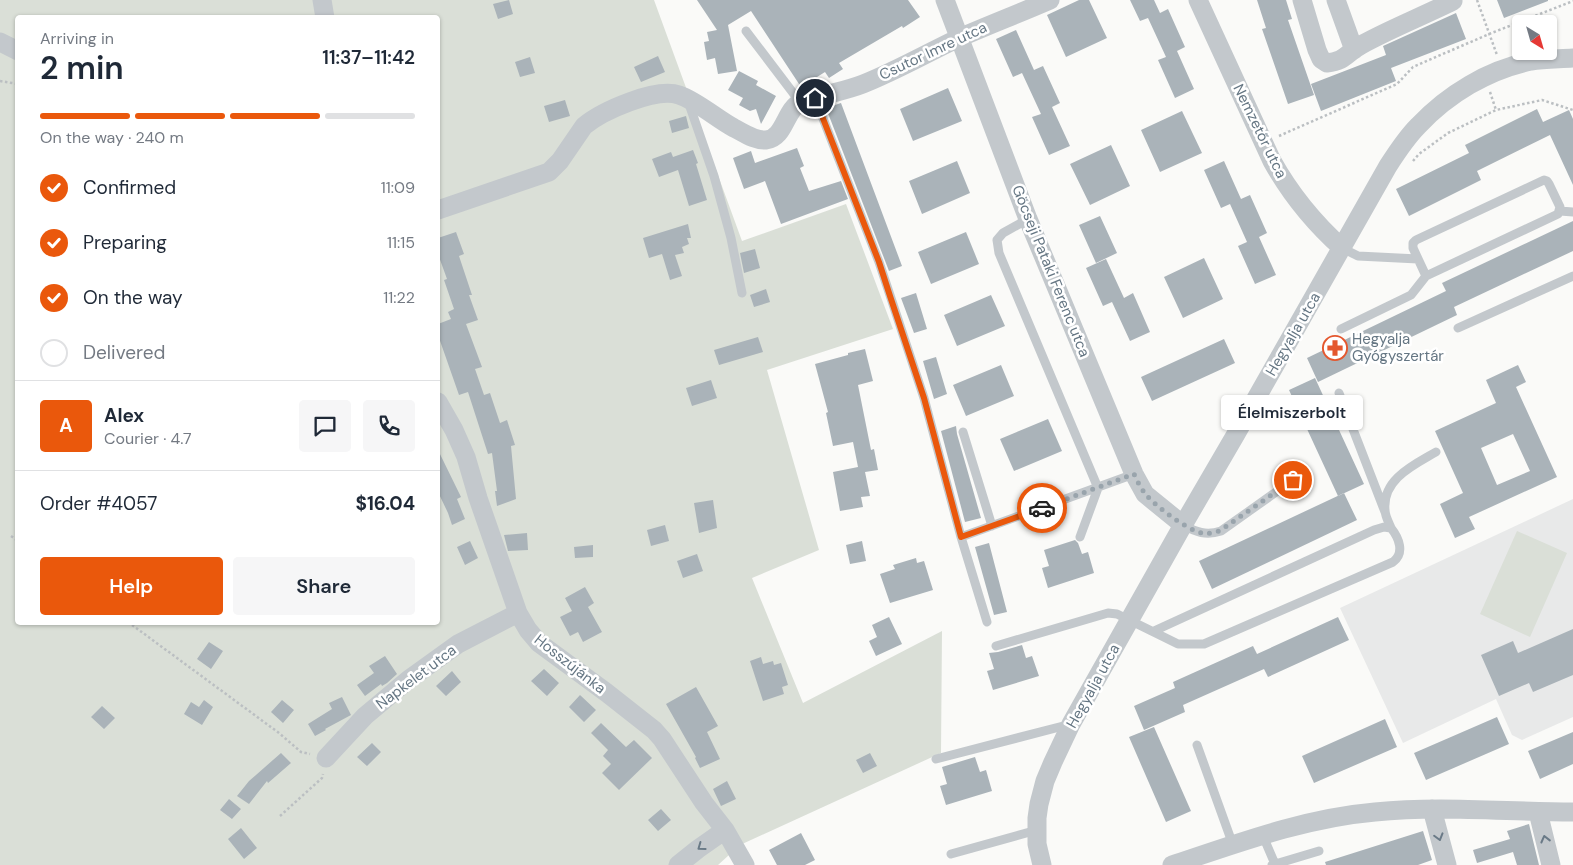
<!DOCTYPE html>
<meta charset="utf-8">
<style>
body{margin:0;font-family:"DM Sans",sans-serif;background:#f6f6f7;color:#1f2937;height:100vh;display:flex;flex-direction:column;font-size:19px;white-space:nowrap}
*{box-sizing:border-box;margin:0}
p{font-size:16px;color:#747a83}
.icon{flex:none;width:28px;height:28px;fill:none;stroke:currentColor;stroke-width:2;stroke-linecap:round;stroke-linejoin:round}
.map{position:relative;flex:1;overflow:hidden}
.drawer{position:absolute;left:15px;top:15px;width:425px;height:610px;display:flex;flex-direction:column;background:#fff;border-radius:5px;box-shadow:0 1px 4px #0004}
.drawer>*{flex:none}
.needle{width:32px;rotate:143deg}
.controls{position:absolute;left:1512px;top:15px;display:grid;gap:10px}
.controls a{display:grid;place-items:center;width:45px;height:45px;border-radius:5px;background:#fff;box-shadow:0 1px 4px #0004;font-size:25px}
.pin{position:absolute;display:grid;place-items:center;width:42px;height:42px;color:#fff;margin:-21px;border:2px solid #fff;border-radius:50%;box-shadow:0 1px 5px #0007}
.courier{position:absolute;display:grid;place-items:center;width:50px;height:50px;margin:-25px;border:4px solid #ea580c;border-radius:50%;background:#fff;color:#222;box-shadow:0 1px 6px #0007}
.bubble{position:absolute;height:35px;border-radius:5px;background:#fff;box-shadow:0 1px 4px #0004;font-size:16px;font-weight:600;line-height:35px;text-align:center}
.summary em{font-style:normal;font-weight:600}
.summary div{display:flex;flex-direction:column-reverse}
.summary{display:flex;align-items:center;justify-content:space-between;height:85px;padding:0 25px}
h1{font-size:32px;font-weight:600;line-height:38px}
.bar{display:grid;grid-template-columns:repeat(4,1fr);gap:8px 5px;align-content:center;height:60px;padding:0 25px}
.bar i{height:6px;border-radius:4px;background:#e0e1e3}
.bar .current{background:#ea580c}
.bar p{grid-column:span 4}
.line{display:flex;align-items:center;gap:12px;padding:0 25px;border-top:1px solid #e0e1e3}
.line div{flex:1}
.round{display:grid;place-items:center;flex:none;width:52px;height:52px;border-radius:5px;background:#f6f6f7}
ol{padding:0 25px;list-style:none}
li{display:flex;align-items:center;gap:15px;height:55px}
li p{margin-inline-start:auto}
li .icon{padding:5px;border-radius:50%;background:#ea580c;color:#fff;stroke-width:4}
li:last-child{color:#747a83}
li i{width:28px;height:28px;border:2px solid #e0e1e3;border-radius:50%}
.action{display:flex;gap:10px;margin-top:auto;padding:10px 25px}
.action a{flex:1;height:58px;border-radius:5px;background:#ea580c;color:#fff;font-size:20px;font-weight:600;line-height:58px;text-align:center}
.action a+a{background:#f6f6f7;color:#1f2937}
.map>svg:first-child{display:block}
.built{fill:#e8e9e9}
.green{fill:#dadfd7;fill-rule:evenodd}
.building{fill:#aab3b9;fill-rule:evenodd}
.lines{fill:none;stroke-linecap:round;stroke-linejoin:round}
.path{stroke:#bbbfc2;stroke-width:2.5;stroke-dasharray:2.5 2.5;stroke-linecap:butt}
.service{stroke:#c3c8cc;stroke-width:9}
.minor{stroke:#c3c8cc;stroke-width:19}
.oneway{stroke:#6a7a87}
.done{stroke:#99a4ac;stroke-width:5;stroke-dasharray:0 9}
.route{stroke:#ea580c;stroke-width:6}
.labels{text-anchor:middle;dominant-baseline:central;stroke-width:5;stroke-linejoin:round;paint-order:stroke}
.street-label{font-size:15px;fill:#657683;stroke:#fff}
.poi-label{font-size:15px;fill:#657683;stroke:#fff;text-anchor:start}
</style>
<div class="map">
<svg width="1573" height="865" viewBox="0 0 1573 865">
<rect width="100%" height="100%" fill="#fafaf8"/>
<!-- built -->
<path class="built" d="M1573 499V717L1522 740 1512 735 1496 699 1403 743 1340 608Z"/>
<!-- green -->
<path class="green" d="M0 0H654L742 241 846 204 893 329 767 370 819 550 752 578 803 703 942 631 941 753 740 845 718 865H0ZM18 18H438V622H18Z
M1517 531 1567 553 1530 637 1480 614Z"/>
<!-- building -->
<path class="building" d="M509 0 513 14 498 19 493 4Z
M697 0H908L920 17 903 28 902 26 839 63 843 69 829 78 825 72 801 87 751 11 728 25 737 71 718 74 715 58 707 60 704 42 709 41 707 32 717 30Z
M1079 0H1089L1107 38 1066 57 1047 15Z
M1130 0H1154L1160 13 1168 9 1185 47 1177 51 1194 89 1175 98 1158 60 1166 57 1148 18 1140 21Z
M1257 0H1286L1292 19 1288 20 1314 95 1288 104 1262 29 1266 28Z
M1497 0H1548V1L1504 18Z
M1456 13 1466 39 1391 68 1396 81 1321 111 1311 84 1386 55 1383 46Z
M1016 30 1034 70 1043 66 1060 103 1052 107 1070 146 1049 155 1032 117 1041 114 1022 73 1013 77 996 39Z
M658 56 665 72 641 82 634 67Z
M530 57 535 73 520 77 515 62Z
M739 71 758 81 756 85 776 96 761 124 756 109 750 111 739 105 743 98 728 90Z
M948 88 962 121 913 141 900 109Z
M565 100 570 116 549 122 544 106Z
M841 103 902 266 889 271 826 108Z
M1537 109 1543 122 1569 110 1573 119V185L1550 135 1477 171 1481 180 1409 216 1396 189 1469 153 1465 145Z
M1182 111 1202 153 1160 172 1141 130Z
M686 116 689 128 672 133 669 121Z
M1111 145 1130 186 1090 205 1070 164Z
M797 148 804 166 800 168 809 191 841 181 848 199 781 224 765 181 744 189 733 158 751 151 755 163Z
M693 150 698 163 696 164 707 200 689 206 678 170 659 177 652 159 671 152 673 157Z
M957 161 970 193 922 214 909 181Z
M1224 161 1241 199 1250 195 1267 233 1259 237 1276 275 1255 284 1238 246 1247 242 1230 204 1221 208 1204 170Z
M1100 216 1117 253 1096 263 1079 225Z
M1573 221V251L1454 307 1457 315 1318 382 1307 358 1446 291 1442 283Z
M688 224 691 238H687L689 244 682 247 684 253 675 255 682 276 670 280 662 254 649 258 643 238Z
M456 232 464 254 459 256 472 295H469L478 320 466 324 482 367 475 369 484 395 490 393 500 423 507 420 515 445 511 446 516 499 497 506 495 491H497L492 453 488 454 468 392 459 395 438 335V324L451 319 448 312 454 309 444 280 447 279 438 254V238Z
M966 232 979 264 931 284 918 252Z
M755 249 760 268 744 273 740 253Z
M1204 258 1223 299 1183 318 1164 277Z
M1106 259 1124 298 1133 293 1150 332 1130 341 1112 302 1103 306 1086 268Z
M766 289 770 302 754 307 750 295Z
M916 293 927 329 914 333 901 298Z
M991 295 1005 326 957 346 944 315Z
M758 337 763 352 719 365 714 350Z
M1224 339 1235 363 1152 401 1141 377Z
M865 349 873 381 858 385 871 450 874 449 878 470 865 472 870 496 861 497 863 507 840 511 833 472 858 467 853 442 833 446 826 413 828 412 815 364 848 355V353Z
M936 357 947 394 934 399 923 361Z
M1001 365 1014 396 966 416 953 385Z
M1518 365 1526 382 1516 387 1557 477 1469 517 1475 529 1455 538 1440 504 1463 493 1435 431 1496 403 1486 380ZM1513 434 1530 471 1497 485 1481 448Z
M1315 378 1364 484 1338 496 1289 390Z
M711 380 717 398 692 406 686 388Z
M1048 419 1062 451 1014 471 1000 439Z
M956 426 957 434 981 518 965 522 941 431Z
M438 450 461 497 457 499 465 519 452 525 448 513 438 492Z
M1344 493 1357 520 1212 589 1199 561Z
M713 500 717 528 699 533 694 503Z
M665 525 669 541 651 546 647 530Z
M527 533 528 550 508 551 504 535Z
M1075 540 1078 543 1082 554 1088 552 1094 573 1048 588 1042 568 1049 566 1044 550Z
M470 541 478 558 465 565 457 547Z
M862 541 866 561 850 564 846 545Z
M989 543 1007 612 994 615 975 547Z
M593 545V557L575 558 574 547Z
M697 554 703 571 683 578 677 561Z
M916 558 917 563 924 561 933 590 890 603 880 574 895 569 893 565Z
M585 587 594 603 588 607 602 632 583 642 578 632 570 636 560 617 572 611 565 598Z
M889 617 902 644 876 656 869 641 877 637 872 625Z
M1338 617 1349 640 1268 677 1264 669 1183 705 1185 712 1144 730 1134 706 1175 688 1173 682 1253 646 1257 654Z
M1573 629V675L1533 692 1529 683 1499 696 1481 655 1513 641 1518 653Z
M209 642 223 651 211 669 197 659Z
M1022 645 1026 658 1032 656 1039 676 993 690 987 671 994 669 989 653 998 652Z
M385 656 397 674 387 683 382 686 381 684 365 696 357 685 374 673 369 666Z
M761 657 763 664 773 661 774 665 781 663 788 685 782 687 784 694 763 701 750 661Z
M544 669 559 683 547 696 531 681Z
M452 671 461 682 446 696 436 686Z
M696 687 718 726 707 732 720 759 700 768 695 758 696 757 666 704Z
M580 695 596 710 584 722 569 707Z
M342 697 351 715 325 729 326 730 315 736 308 724 332 709 329 703Z
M204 700 213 707 202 725 184 714 191 702 199 707Z
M282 700 294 710 283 723 271 712Z
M102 706 115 718 104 729 91 717Z
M1497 717 1509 744 1426 780 1414 753Z
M1385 719 1397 747 1314 783 1302 756Z
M601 723 626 747 634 740 652 758 619 790 602 773 611 764 603 756 608 750 591 733Z
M1154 727 1191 811 1166 822 1129 737Z
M1573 732V764L1540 779 1528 751Z
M372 743 381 752 367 766 357 757Z
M281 753 291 763 268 783 267 781 249 804 237 796 249 781Z
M870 753 877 766 863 773 856 760Z
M975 757 980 772 986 770 992 791 946 805 940 786 947 784 942 767Z
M727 781 736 799 721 806 713 789Z
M229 799 241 809 232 819 220 810Z
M661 809 671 820 658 831 648 820Z
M1529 824 1539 865H1517L1513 852 1477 863 1473 850 1510 839 1507 831Z
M241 828 257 848 244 859 228 839Z
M1423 831 1432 860 1418 865H1326L1325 862Z
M801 833 815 860 805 865H777L769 850Z"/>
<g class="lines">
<!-- path -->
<path class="path" d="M1477 0 1497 55
M0 81 18 84
M1490 92 1496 110
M1279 136 1397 84 1413 67 1489 34 1573 1
M1413 161 1419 154 1448 133 1496 110 1542 100 1573 110
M11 536 18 541
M128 622 279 733 301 752 310 754
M280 816 322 778 323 774"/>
<!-- service -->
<path class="service" d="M746 31 800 102
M815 98 879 262 924 398 961 537 987 622
M688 101 714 176 731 238 742 293
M1544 180 1547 181 1549 184 1560 207 1558 214 1426 276 1413 248V243L1416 240Z
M1560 211 1573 212
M1028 219 1003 233 997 240 999 253 1098 488 1080 537
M1342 248 1358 256 1418 259
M1458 328 1573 276
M1341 329 1411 295 1426 276
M1339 393 1385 512
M963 432 992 526
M1183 525C1196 532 1206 536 1221 531L1293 480
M1391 528C1389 523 1385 516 1385 510 1382 479 1414 465 1436 452
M961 537 1134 474
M996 646 1108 613 1117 614 1178 644H1204L1393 562C1405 553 1399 538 1391 528L1384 527 1374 530 1154 631
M1197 745 1233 845
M936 759 1071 724
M1263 836 1275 864
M951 854 1037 830
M1272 865 1319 851"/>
<!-- minor -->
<path class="minor" d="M322 0 325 18
M945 0 1028 219 1134 474 1145 494 1183 525
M1198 0 1272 161C1291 195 1313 222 1342 248
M1302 0 1317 50 1321 59 1327 63C1346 61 1346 53 1361 45 1390 29 1423 16 1453 1
M1336 0 1354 50
M0 42 18 51
M438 210 549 172 560 161 584 126C602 111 656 87 679 95 697 101 717 119 734 128 744 133 755 141 766 140 785 138 785 109 801 102 805 100 811 99 815 98 831 93 848 90 863 84 896 71 927 53 959 38 989 25 1020 13 1050 0
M438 402 454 430 466 457 478 498 518 613 528 630 539 643 607 693 654 730 662 739 704 803 725 830 745 865
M326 758 365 716 408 680 458 644 518 613
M1432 809 1447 865
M1538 812 1551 865
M678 865 698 849 725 830
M1042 865 1037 844V818L1039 804 1045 781 1053 762 1071 724 1183 525 1236 434 1388 166C1397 152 1406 138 1418 126 1448 94 1488 70 1531 61 1544 59 1559 59 1573 58
M1172 865C1238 843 1305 818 1375 812 1440 805 1507 812 1573 812"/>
</g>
<!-- one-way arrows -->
<defs><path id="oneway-chevron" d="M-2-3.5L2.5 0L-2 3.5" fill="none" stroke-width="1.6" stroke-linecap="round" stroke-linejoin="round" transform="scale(1.25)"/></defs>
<g class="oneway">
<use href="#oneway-chevron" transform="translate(1439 837) rotate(74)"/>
<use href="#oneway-chevron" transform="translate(1545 839) rotate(-104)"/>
<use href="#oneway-chevron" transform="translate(701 847) rotate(144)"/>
</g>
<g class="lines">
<!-- done -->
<path class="done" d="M1042 508 1134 474C1137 480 1140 487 1144 492 1152 504 1187 530 1202 533 1208 534 1215 533 1221 530L1293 480"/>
<!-- route -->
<path class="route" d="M815 98 879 262 890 296 924 398 961 537 1042 508"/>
</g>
<!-- icons -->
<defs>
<symbol id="pharmacy-ring" viewBox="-11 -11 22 22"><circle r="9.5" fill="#fff" stroke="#e4572e" stroke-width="1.5"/><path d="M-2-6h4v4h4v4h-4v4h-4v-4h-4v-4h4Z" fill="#e4572e"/></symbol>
</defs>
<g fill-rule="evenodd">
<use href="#pharmacy-ring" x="1321" y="334" width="28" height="28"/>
</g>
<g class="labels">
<!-- street labels -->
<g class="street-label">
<text transform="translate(933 51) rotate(-25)">Csutor Imre utca</text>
<text transform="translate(1260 131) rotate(64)">Nemzetőr utca</text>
<text transform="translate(1051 271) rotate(68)">Göcseji Pataki Ferenc utca</text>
<text transform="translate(1293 334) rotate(-60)">Hegyalja utca</text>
<text transform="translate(570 664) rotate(38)">Hosszújánka</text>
<text transform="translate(416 677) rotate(-37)">Napkelet utca</text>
<text transform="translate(1093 686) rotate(-61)">Hegyalja utca</text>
</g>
<!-- poi labels -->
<g class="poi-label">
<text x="1352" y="339">Hegyalja<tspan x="1352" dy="17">Gyógyszertár</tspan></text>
</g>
</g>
</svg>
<div class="controls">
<a><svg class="needle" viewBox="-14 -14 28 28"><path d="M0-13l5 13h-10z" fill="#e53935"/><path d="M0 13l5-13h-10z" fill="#747a83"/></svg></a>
</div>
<div class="pin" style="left:1293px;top:480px;background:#ea580c"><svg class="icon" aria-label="bag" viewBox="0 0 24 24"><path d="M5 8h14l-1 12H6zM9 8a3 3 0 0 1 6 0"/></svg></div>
<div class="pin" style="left:815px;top:98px;background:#1f2937"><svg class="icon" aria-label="home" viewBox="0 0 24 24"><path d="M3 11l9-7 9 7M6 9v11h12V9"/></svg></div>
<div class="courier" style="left:1042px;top:508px"><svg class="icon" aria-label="car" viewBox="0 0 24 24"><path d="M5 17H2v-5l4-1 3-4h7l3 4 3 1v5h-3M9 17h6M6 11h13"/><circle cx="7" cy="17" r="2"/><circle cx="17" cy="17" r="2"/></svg></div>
<div class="bubble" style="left:1221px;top:395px;width:142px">Élelmiszerbolt</div>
<section class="drawer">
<div class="summary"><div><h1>2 min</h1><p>Arriving in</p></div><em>11:37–11:42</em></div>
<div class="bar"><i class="current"></i><i class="current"></i><i class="current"></i><i></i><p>On the way · 240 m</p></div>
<ol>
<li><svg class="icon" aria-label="check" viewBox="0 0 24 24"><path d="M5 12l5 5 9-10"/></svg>Confirmed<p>11:09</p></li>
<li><svg class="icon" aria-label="check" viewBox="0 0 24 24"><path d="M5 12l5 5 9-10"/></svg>Preparing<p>11:15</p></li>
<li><svg class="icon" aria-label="check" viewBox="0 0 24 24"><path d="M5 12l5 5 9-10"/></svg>On the way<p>11:22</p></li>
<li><i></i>Delivered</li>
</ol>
<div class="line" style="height:90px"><b class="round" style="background:#ea580c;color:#fff">A</b><div><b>Alex</b><p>Courier · 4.7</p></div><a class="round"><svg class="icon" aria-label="chat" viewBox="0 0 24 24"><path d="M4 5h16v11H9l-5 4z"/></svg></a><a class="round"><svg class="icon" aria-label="phone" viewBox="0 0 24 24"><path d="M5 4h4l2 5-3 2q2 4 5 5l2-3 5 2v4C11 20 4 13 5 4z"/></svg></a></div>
<div class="line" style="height:65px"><div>Order #4057</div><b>$16.04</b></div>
<div class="action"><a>Help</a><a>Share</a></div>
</section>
</div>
